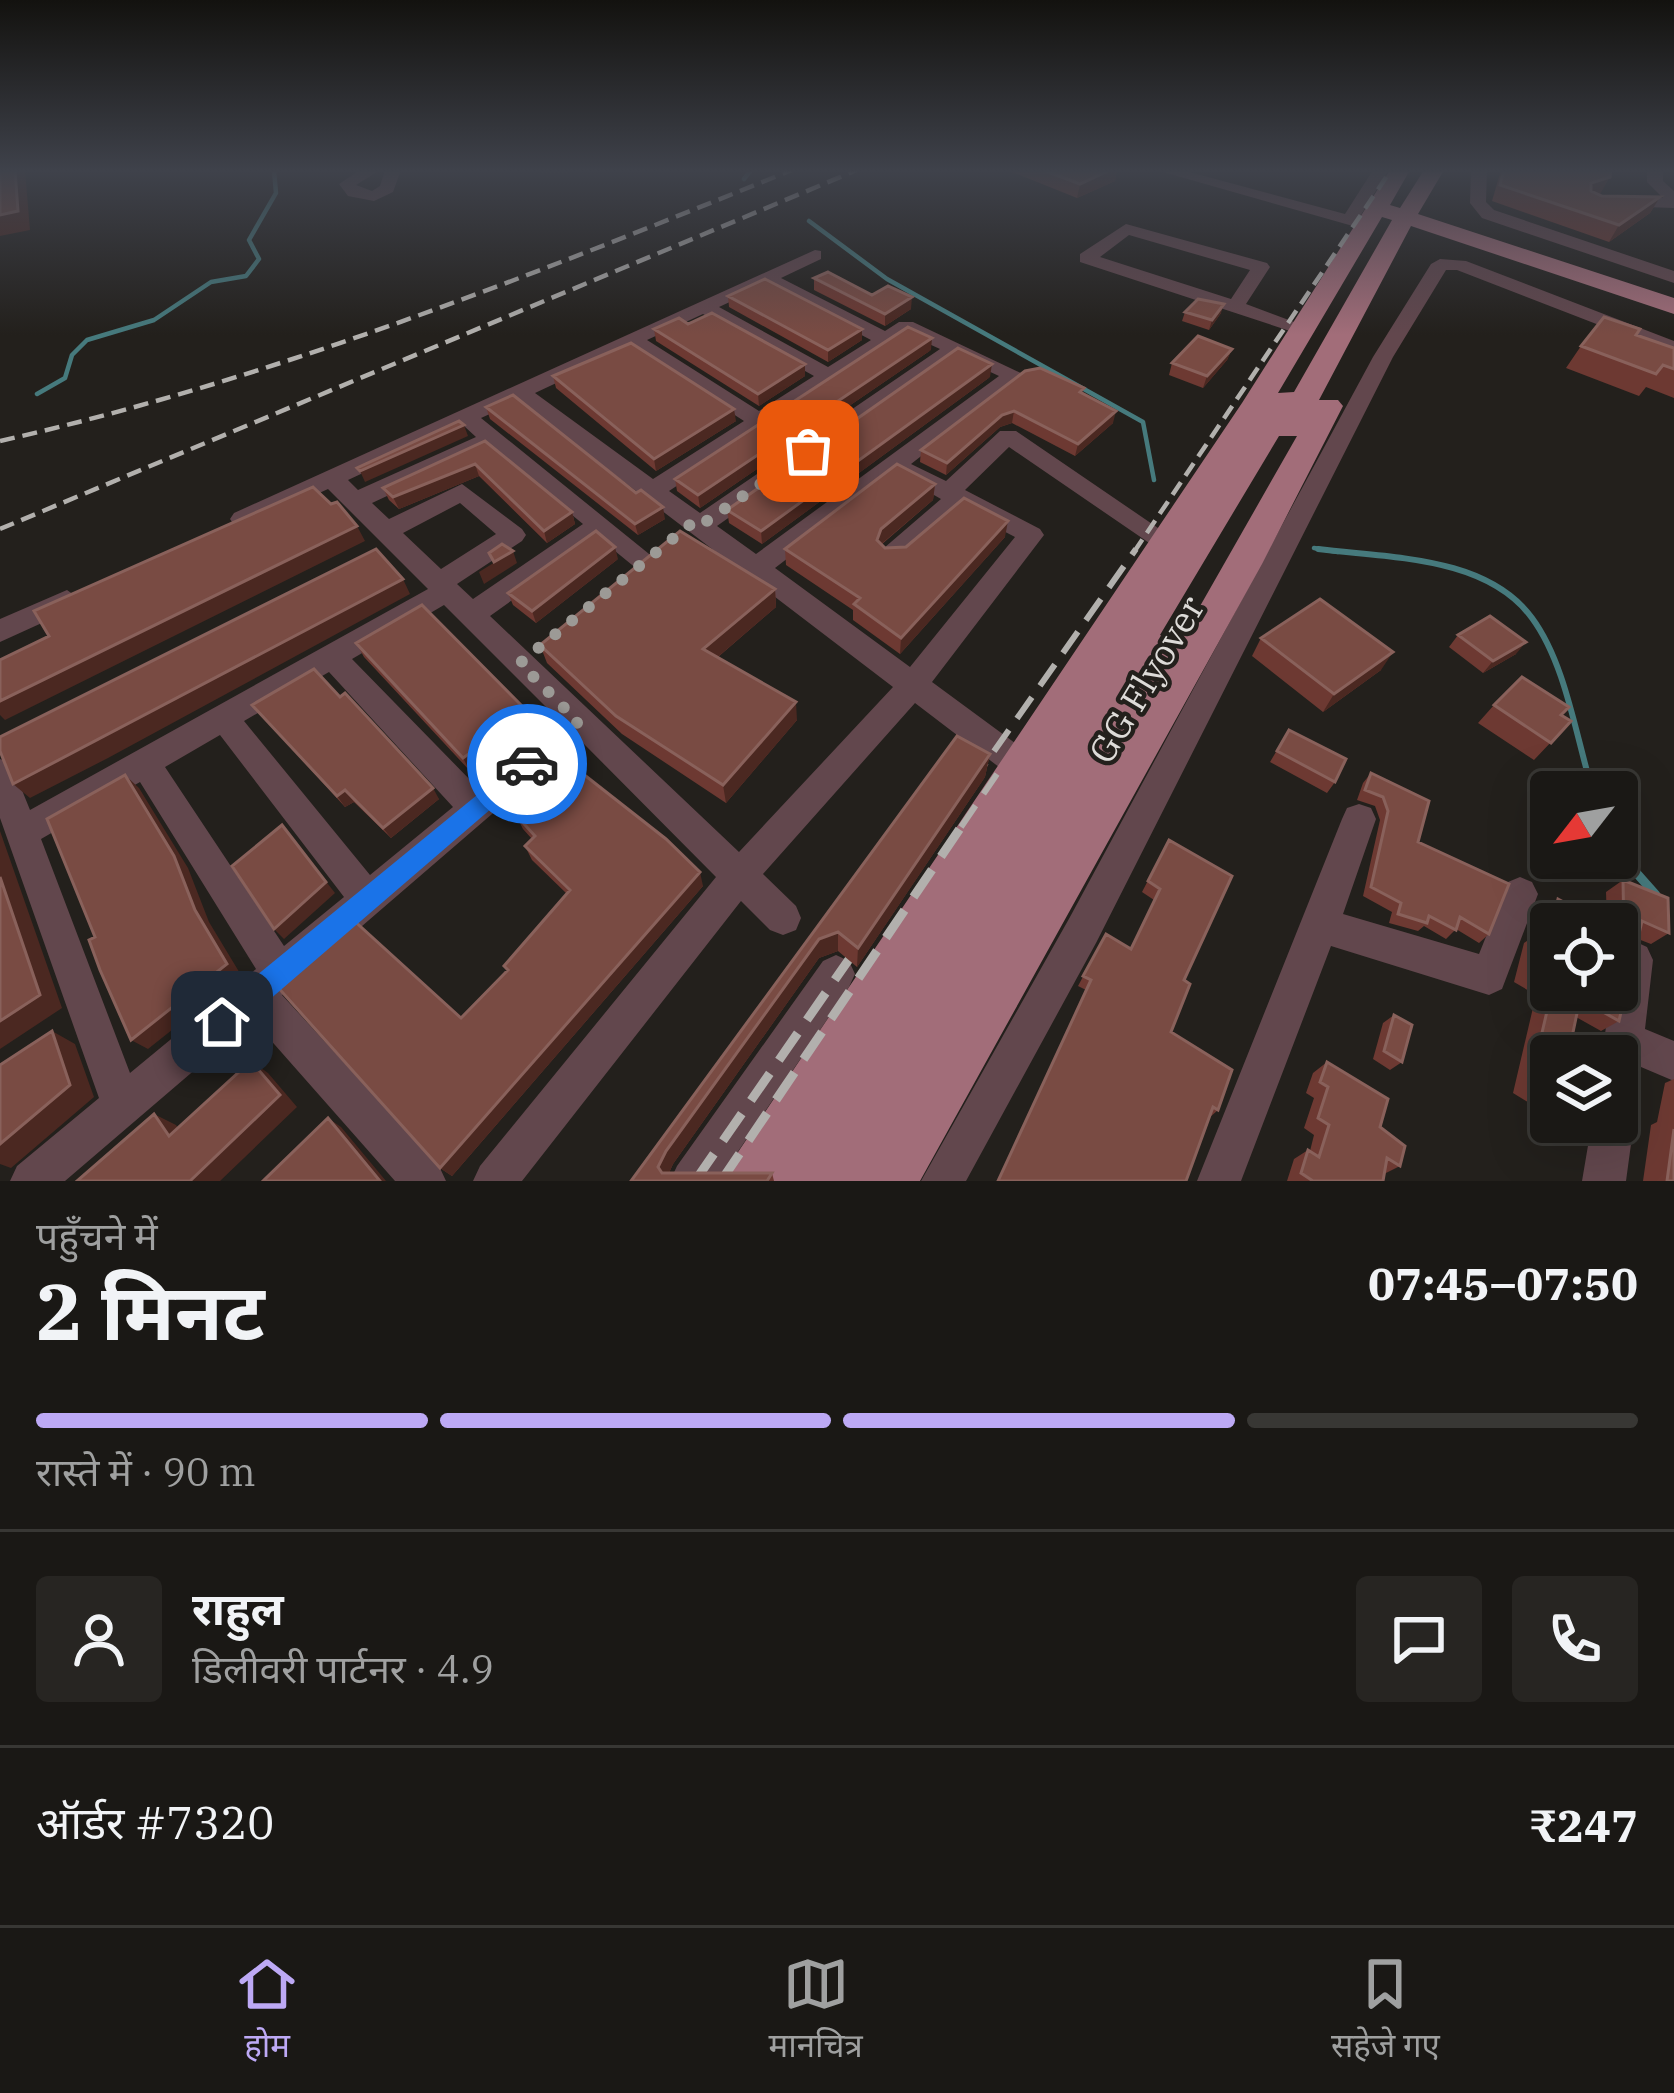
<!DOCTYPE html>
<html lang="hi">
<meta charset="utf-8">
<style>
body{margin:0;font-family:"IBM Plex Serif","Noto Sans Devanagari",serif;background:#272522;color:#f1f3f6;height:100vh;display:flex;flex-direction:column;font-size:45px;white-space:nowrap}
*{box-sizing:border-box;margin:0}
p{font-size:39px;color:#9fa0a0}
.icon{flex:none;width:66px;height:66px;fill:none;stroke:currentColor;stroke-width:2;stroke-linecap:round;stroke-linejoin:round}
.map{position:relative;height:1181px;overflow:hidden}
.details{display:flex;flex-direction:column;background:#1a1815;flex:1}
.details>*{flex:none}
.needle{width:78px;rotate:239deg}
.fabs{position:absolute;left:1530px;top:771px;display:grid;gap:24px}
.fabs a{display:grid;place-items:center;width:108px;height:108px;border-radius:12px;background:#1a1815;box-shadow:0 12px 48px #0002,0 0 0 3px #383734;font-size:60px}
.pin{position:absolute;display:grid;place-items:center;width:102px;height:102px;color:#fff;margin:-51px;border-radius:24px;box-shadow:0 6px 18px #0006}
.courier{position:absolute;display:grid;place-items:center;width:120px;height:120px;margin:-60px;border:9px solid #1a73e8;border-radius:50%;background:#fff;color:#222;box-shadow:0 3px 15px #0007}
.overview em{font-style:normal;font-weight:700}
.overview div{display:flex;flex-direction:column-reverse}
.overview{display:flex;align-items:center;justify-content:space-between;height:204px;padding:0 36px}
h1{font-size:78px;font-weight:700;line-height:90px}
.bar{display:grid;grid-template-columns:repeat(4,1fr);gap:18px 12px;align-content:center;height:144px;padding:0 36px}
.bar i{height:15px;border-radius:9px;background:#383734}
.bar .current{background:#bda9f5}
.bar p{grid-column:span 4}
.line{display:flex;align-items:center;gap:30px;padding:0 36px;border-top:3px solid #383734}
.line div{flex:1}
.round{display:grid;place-items:center;flex:none;width:126px;height:126px;border-radius:12px;background:#272522}
.tab-bar{display:flex;justify-content:space-around;align-items:center;height:168px;border-top:3px solid #383734;background:#1a1815;font-size:33px;color:#9fa0a0}
.tab-bar a{display:grid;justify-items:center;gap:6px}
.tab-bar .current{color:#bda9f5}
.map>svg:first-child{display:block}
.lines{fill:none;stroke-linecap:round;stroke-linejoin:round}
.stream-far2{stroke:#467a7d;stroke-width:4.5}
.stream-far1{stroke:#467a7d;stroke-width:6}
.stream{stroke:#467a7d;stroke-width:9}
.minor{fill:#62474d;fill-rule:evenodd}
.major{fill:#a26d79;fill-rule:evenodd}
.rail-far2{stroke:#b2b0ad;stroke-width:4.5;stroke-dasharray:15 8;stroke-linecap:butt}
.rail-far1{stroke:#b2b0ad;stroke-width:6;stroke-dasharray:26 14;stroke-linecap:butt}
.rail{stroke:#b2b0ad;stroke-width:9;stroke-dasharray:33 16;stroke-linecap:butt}
.wall{fill:#6d3932}
.shaded-wall{fill:#4b2821}
.building{fill:#794b43;stroke:#89615b;stroke-width:3}
.route{fill:#1a73e8}
.done{stroke:#9c9a96;stroke-width:12;stroke-dasharray:0 21.6}
.labels{text-anchor:middle;dominant-baseline:central;stroke-width:9;stroke-linejoin:round;paint-order:stroke}
.street-label{font-size:36px;fill:#dddbd8;stroke:#23201c}
</style>
<div class="map">
<svg width="1674" height="1181" viewBox="0 0 1674 1181">
<rect width="100%" height="100%" fill="#23201c"/>
<g class="lines">
<!-- stream-far2 -->
<path class="stream-far2" d="M539 170H567
M744 179 751 170
M809 221 887 279 1143 422 1154 480
M37 394 65 378 72 355 87 340 154 320 211 282 246 276 259 259 249 240 276 193 274 170
M1314 548 1338 552"/>
<!-- stream-far1 -->
<path class="stream-far1" d="M1318 549C1386 558 1486 555 1532 618 1566 664 1576 738 1593 792"/>
<!-- stream -->
<path class="stream" d="M1617 851 1656 895"/>
<!-- minor -->
<path class="minor" d="M360 170H380L356 185 372 191 380 186 385 170H401L393 192 374 201 348 196 339 184Z
M1156 170H1182L1345 214 1373 170H1389L1359 218 1376 225 1367 230Z
M1471 170H1487L1486 202 1494 210 1674 271V283L1482 218 1470 203Z
M1647 170H1663V181L1674 191V208L1618 206 1616 203 1624 198H1663L1647 182Z
M1126 224 1267 263 1270 267 1246 304 1313 329 1310 333H1296L1080 262V254ZM1129 235 1250 270 1231 299 1100 257Z
M815 250 821 251V259L781 278 885 331 899 322H913L1025 375 911 464 946 481 1000 431H1016L1180 543 1176 549H1158L1009 447 965 490 1040 529 1044 535 932 682 1034 757 1039 767 1034 777 1023 781 1012 777 915 703 763 874 796 906 801 918 796 930 783 935 770 930 741 901 522 1181H473L480 1166 716 877 579 739 282 995 439 1166 446 1181H395L253 1020 65 1181H10L17 1166 99 1098 0 818V759L11 763 30 810 428 589 328 489 243 528 234 525 230 519 234 513ZM766 285 871 340 828 367 719 307ZM703 314 814 376 759 411 647 340ZM907 334 940 349 700 513 669 491ZM631 348 744 421 653 479 535 393ZM956 356 999 376 756 554 717 526ZM518 401 893 687 739 852 490 616 599 538 637 569H655L659 562 481 418ZM464 426 476 437 358 490 348 480ZM490 448 583 524 473 599 457 584 522 541 526 535 522 529 462 484 389 519 372 503ZM897 474 941 499 884 548 880 554 884 560H902L961 509 1015 537 910 667 775 568ZM460 503 496 534 441 569 403 533ZM444 605 559 720 477 787 352 659ZM329 672 453 807 370 875 244 721ZM220 735 344 897 284 946 165 767ZM140 782 256 969 130 1073 41 839Z
M1440 259 1466 261 1674 341V354L1457 270H1446L1393 357 1096 943 966 1181H921L1070 917 1373 357 1431 264Z
M67 590 81 600 77 607 0 642V619Z
M1359 804 1371 808 1376 819 1343 914 1479 954 1508 882 1520 877 1532 882 1538 894 1502 989 1489 995 1331 946 1241 1181H1197L1342 819 1347 808Z
M1634 941 1647 947 1653 960 1645 1029 1674 1041V1081L1641 1067 1637 1095 1629 1110 1634 1122 1626 1181H1582L1592 1122H1617V1056H1602L1611 990H1617L1621 947Z
M836 955 849 961 855 974 849 987 718 1181H670L677 1166 823 961Z"/>
<!-- major -->
<path class="major" d="M1390 170H1410L1390 205 1400 208 1424 170H1444L1418 214 1674 298V314L1411 226 1319 400H1338L1343 406 1262 564 920 1181H723L732 1161 1242 403ZM1382 217 1392 220 1294 392 1278 393ZM1279 436H1297L1179 643 1160 635Z"/>
<!-- rail-far2 -->
<path class="rail-far2" d="M0 441C274 379 532 275 792 170
M0 529 857 170
M1134 552 1391 170"/>
<!-- rail-far1 -->
<path class="rail-far1" d="M971 784 1136 549
M961 827 997 774"/>
<!-- rail -->
<path class="rail" d="M695 1181 868 932
M721 1181 963 824"/>
</g>
<!-- wall -->
<path class="wall" d="M1007 170H1117L1115 181 1077 198Z
M1501 170H1611L1600 194H1598L1602 196 1660 197 1650 213 1609 242 1492 201Z
M814 278 872 295 911 309 885 326 814 290Z
M728 296 862 329V340L828 362 729 307Z
M1185 312 1221 313 1209 330 1182 321Z
M688 324 805 364V376L759 406 656 341 654 329Z
M1636 335 1674 348V398L1646 387 1639 396 1566 368 1581 346Z
M1232 349 1227 360 1203 388 1169 375 1172 363Z
M931 350 700 508 677 491 675 479Z
M1025 371 1083 394 1113 423 1075 456 1012 423 1000 427 946 475 920 462 921 450Z
M553 376 736 421 656 471 556 388Z
M990 377 762 544 729 523 727 510Z
M486 407 665 519 638 535 490 419Z
M485 441 572 512 575 524 547 543 479 476 399 509 389 500 383 488Z
M935 484 933 500 881 545 885 548 1005 537 900 654 853 620V610L786 565 785 549Z
M618 559 536 623 513 605 508 593Z
M775 589 776 607 718 657 797 720 726 803 622 734 547 663 540 645Z
M1458 635 1516 654 1483 673 1449 647Z
M1261 638 1381 670 1323 712 1252 656Z
M356 643 534 726 470 771 364 657Z
M252 705 439 799 391 838 354 802 345 807Z
M1494 705 1561 715 1571 721 1534 760 1478 723Z
M1289 730 1335 782 1327 793 1270 762Z
M957 736 990 754 985 777 857 967 838 951 819 958 673 1164 669 1173H772L774 1181H631Z
M577 762 581 772 703 886 452 1176 440 1168 461 1018 507 971 504 966 567 894 532 860 525 846 532 839 523 829 516 815 519 812 511 803 504 789Z
M1371 773 1418 842 1489 934 1479 943 1456 929 1446 939 1424 926 1418 931 1389 923 1392 912 1363 896 1380 820 1375 806 1357 800 1363 783Z
M1169 840 1184 980 1171 1032 1218 1110 1209 1118 1086 990 1078 986 1106 934 1131 949 1154 900 1142 892Z
M1623 880 1669 933 1651 944 1638 939 1619 1021 1601 1031 1576 1017 1551 1056V1105L1541 1110 1513 1093 1536 995 1514 982 1524 943 1537 934 1542 912 1558 899 1605 924H1551V990H1617V924H1607L1606 892Z
M1394 1015 1402 1062 1390 1070 1373 1059 1383 1023Z
M1327 1062 1380 1127 1400 1166 1384 1174 1383 1181H1287L1294 1159 1308 1150 1310 1151 1314 1135 1304 1128 1314 1098 1306 1093 1313 1073Z
M1674 1079V1181H1643L1651 1125 1657 1122 1665 1083Z"/>
<!-- shaded-wall -->
<path class="shaded-wall" d="M15 170H25L30 230 0 236V215Z
M1110 170H1117L1115 181 1077 198 1080 184Z
M1610 177 1600 194 1582 199 1591 183Z
M1660 197 1650 213 1609 242 1619 225Z
M912 297 911 309 885 326V314Z
M1224 304 1221 313 1209 330 1212 320Z
M862 329V340L828 362V350Z
M932 338 931 350 700 508 698 495Z
M1232 349 1227 360 1203 388 1207 376Z
M805 364V376L759 406 758 394Z
M992 364 990 377 762 544 761 531Z
M734 409 736 421 656 471 654 459Z
M1014 411 1012 423 1000 427 946 475 947 463 1002 415Z
M1116 411 1113 423 1075 456 1078 444Z
M464 425 468 436 365 482 360 471Z
M475 464 479 476 399 509 393 497Z
M935 484 933 500 880 545 877 540 881 529Z
M663 507 665 519 638 535 635 524Z
M572 512 575 524 547 543 544 531Z
M1008 521 1005 537 900 654 901 638Z
M357 526 365 541 5 720 0 715V701Z
M615 547 618 559 536 623 532 611Z
M513 551 517 563 484 584 479 572Z
M403 579 410 594 108 758 30 798 13 784Z
M775 589 776 607 706 667 703 649Z
M1526 642 1516 654 1483 673 1493 661Z
M1393 652 1381 670 1323 712 1334 694Z
M796 702 797 720 726 803 723 785Z
M528 712 534 726 470 771 463 758Z
M990 754 985 777 857 967 858 948Z
M125 775 139 788 188 868 209 922 241 975 148 1049 131 1040 195 910Z
M433 788 439 799 391 838 383 828Z
M345 790 354 802 345 807 337 796Z
M282 825 335 893 284 939 274 929Z
M0 831 62 1008 0 1049Z
M700 872 703 886 452 1176 440 1168Z
M838 932V951L819 958 673 1164 666 1179 658 1167 666 1151 819 939Z
M52 1031 75 1044 94 1097 11 1168 0 1164V1144Z
M251 1061 268 1073 297 1107 220 1181H190Z
M154 1114 176 1125 190 1146 169 1136Z
M328 1118 341 1127 386 1181H380Z"/>
<!-- building -->
<path class="building" d="M0 170H15L18 211 0 215Z
M1043 170H1110L1080 184Z
M1504 170H1611L1610 177 1591 183V191L1602 196 1660 197 1619 225 1500 185Z
M828 272 872 295 888 286 912 297 885 314 814 278Z
M765 279 862 329 828 350 728 296Z
M1198 299 1224 304 1212 320 1185 312Z
M712 313 805 364 758 394 654 329 679 318 688 324Z
M1604 317 1640 329 1636 335 1674 348V369L1663 365 1656 374 1581 346Z
M908 327 932 338 698 495 675 479Z
M1198 336 1232 349 1207 376 1172 363Z
M631 343 734 409 654 459 553 376Z
M958 348 992 364 761 531 727 510Z
M1040 368 1084 388 1080 392 1116 411 1078 444 1014 411 1002 415 947 463 921 450 1025 371Z
M513 395 636 493 641 490 663 507 635 524 486 407Z
M459 421 464 425 360 471 357 468Z
M485 441 572 512 544 531 475 464 393 497 383 488Z
M897 464 935 484 881 529 877 540 885 548 906 547 964 498 1008 521 901 638 854 604 860 598 785 549Z
M313 487 331 504 337 502 357 526 0 701V660L49 636 34 611Z
M596 531 615 547 532 611 508 593Z
M680 531 775 589 703 649 796 702 723 785 616 716 540 645Z
M502 544 513 551 494 562 489 553Z
M376 549 403 579 13 784 0 751V737Z
M1320 599 1393 652 1334 694 1261 638Z
M422 605 528 712 463 758 356 643Z
M1490 616 1526 642 1493 661 1458 635Z
M314 669 340 697 345 693 433 788 383 828 345 790 337 796 252 705Z
M1522 677 1569 707 1561 715 1571 721 1551 743 1494 705Z
M1289 730 1346 759 1335 782 1277 751Z
M957 736 990 754 858 948 838 932 819 939 666 1151 658 1167 662 1173H772L767 1181H631Z
M558 743 577 762 573 766 666 839 700 872 440 1168 274 983 351 918 461 1018 508 970 504 966 570 890 525 846 535 836 516 815 522 809 504 789Z
M1371 773 1429 801 1418 842 1509 884 1489 934 1460 917 1456 930 1429 916 1427 923 1398 914 1401 903 1371 887 1388 811 1383 797 1365 790Z
M125 775 174 856 195 910 227 964 131 1040 100 970 89 940 95 937 47 819Z
M282 825 326 882 274 929 232 866Z
M1169 840 1232 876 1184 980 1190 984 1171 1032 1232 1070 1218 1110 1213 1107 1186 1181H998L1091 980 1083 976 1106 934 1131 949 1160 889 1148 881Z
M0 877 40 995 0 1021Z
M1623 880 1668 898 1669 933 1642 921 1619 1021 1580 999 1568 1056H1551V1096L1530 1084 1552 990H1617V930L1624 934Z
M1558 899 1605 924H1552Z
M1551 929V983L1530 971 1540 932 1549 937Z
M1394 1015 1412 1025 1402 1062 1384 1051Z
M52 1031 70 1085 0 1144V1065Z
M251 1061 280 1095 190 1181H77L154 1114 169 1136Z
M1327 1062 1388 1099 1380 1127 1405 1146 1400 1166 1387 1158 1383 1181H1313L1301 1173 1308 1150 1319 1157 1329 1125 1318 1118 1328 1087 1320 1082Z
M328 1118 380 1181H263Z
M1674 1129V1181H1667Z"/>
<!-- sky -->
<linearGradient id="sky" x2="0" y2="1"><stop stop-color="#13120f"/><stop offset="0.51" stop-color="#3f424b"/><stop offset="1" stop-color="#3f424b" stop-opacity="0"/></linearGradient>
<rect width="1674" height="335" fill="url(#sky)"/>
<!-- route -->
<path class="route" d="M527 754 535 757V771L232 1032H212V1012Z"/>
<g class="lines">
<!-- done -->
<path class="done" d="M527 764 578 722 520 663 692 523 698 527 808 451"/>
</g>
<g class="labels">
<!-- street labels -->
<g class="street-label">
<text transform="translate(1146 679) rotate(-59)">GG Flyover</text>
</g>
</g>
</svg>
<div class="fabs">
<a><svg class="needle" viewBox="-14 -14 28 28"><path d="M0-13l5 13h-10z" fill="#e53935"/><path d="M0 13l5-13h-10z" fill="#9fa0a0"/></svg></a>
<a><svg class="icon" aria-label="locate" viewBox="0 0 24 24"><circle cx="12" cy="12" r="6"/><path d="M12 2v4M12 18v4M2 12h4M18 12h4"/></svg></a>
<a><svg class="icon" aria-label="layers" viewBox="0 0 24 24"><path d="M12 4l9 5-9 5-9-5zM3 14l9 5 9-5"/></svg></a>
</div>
<div class="pin" style="left:808px;top:451px;background:#ea580c"><svg class="icon" aria-label="bag" viewBox="0 0 24 24"><path d="M5 8h14l-1 12H6zM9 8a3 3 0 0 1 6 0"/></svg></div>
<div class="pin" style="left:222px;top:1022px;background:#1f2937"><svg class="icon" aria-label="home" viewBox="0 0 24 24"><path d="M3 11l9-7 9 7M6 9v11h12V9"/></svg></div>
<div class="courier" style="left:527px;top:764px"><svg class="icon" aria-label="car" viewBox="0 0 24 24"><path d="M5 17H2v-5l4-1 3-4h7l3 4 3 1v5h-3M9 17h6M6 11h13"/><circle cx="7" cy="17" r="2"/><circle cx="17" cy="17" r="2"/></svg></div>
</div>
<section class="details">
<div class="overview"><div><h1>2 मिनट</h1><p>पहुँचने में</p></div><em>07:45–07:50</em></div>
<div class="bar"><i class="current"></i><i class="current"></i><i class="current"></i><i></i><p>रास्ते में · 90 m</p></div>
<div class="line" style="height:216px"><a class="round"><svg class="icon" aria-label="person" viewBox="0 0 24 24"><circle cx="12" cy="8" r="4"/><path d="M4 21q1-7 8-7t8 7"/></svg></a><div><b>राहुल</b><p>डिलीवरी पार्टनर · 4.9</p></div><a class="round"><svg class="icon" aria-label="chat" viewBox="0 0 24 24"><path d="M4 5h16v11H9l-5 4z"/></svg></a><a class="round"><svg class="icon" aria-label="phone" viewBox="0 0 24 24"><path d="M5 4h4l2 5-3 2q2 4 5 5l2-3 5 2v4C11 20 4 13 5 4z"/></svg></a></div>
<div class="line" style="height:156px"><div>ऑर्डर #7320</div><b>₹247</b></div>
</section>
<nav class="tab-bar">
<a class="current"><svg class="icon" aria-label="home" viewBox="0 0 24 24"><path d="M3 11l9-7 9 7M6 9v11h12V9"/></svg>होम</a>
<a><svg class="icon" aria-label="map" viewBox="0 0 24 24"><path d="M3 6l6-2 6 2 6-2v14l-6 2-6-2-6 2zM9 4v14M15 6v14"/></svg>मानचित्र</a>
<a><svg class="icon" aria-label="saved" viewBox="0 0 24 24"><path d="M7 4h10v16l-5-4-5 4z"/></svg>सहेजे गए</a>
</nav>
